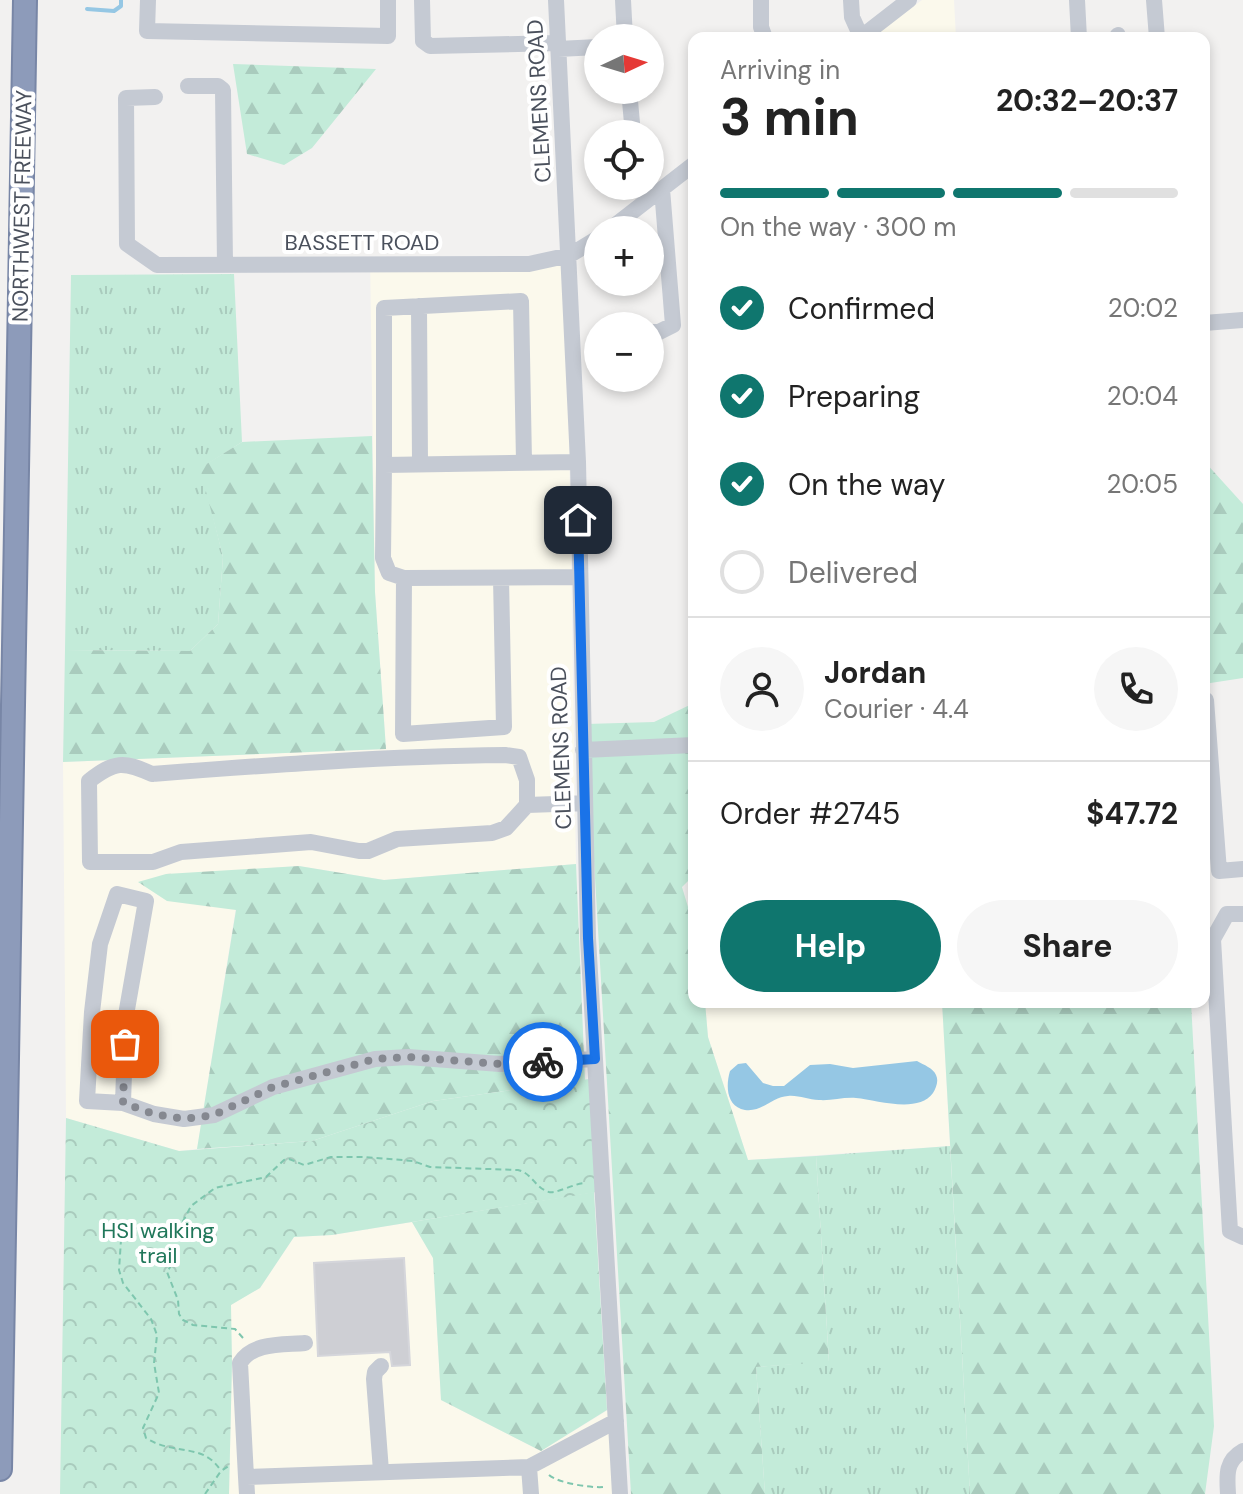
<!DOCTYPE html>
<meta charset="utf-8">
<style>
body{margin:0;font-family:"DM Sans",sans-serif;background:#f6f6f6;color:#222;height:100vh;display:flex;flex-direction:column;font-size:30px;white-space:nowrap}
*{box-sizing:border-box;margin:0}
p{font-size:26px;color:#767676}
.icon{flex:none;width:44px;height:44px;fill:none;stroke:currentColor;stroke-width:2;stroke-linecap:round;stroke-linejoin:round}
.map{position:relative;flex:1;overflow:hidden}
.panel{position:absolute;left:688px;top:32px;width:522px;height:976px;display:flex;flex-direction:column;background:#fff;border-radius:16px;box-shadow:0 4px 12px #0003}
.panel>*{flex:none}
.needle{width:52px;rotate:86deg}
.controls{position:absolute;left:584px;top:24px;display:grid;gap:16px}
.controls a{display:grid;place-items:center;width:80px;height:80px;border-radius:50%;background:#fff;box-shadow:0 4px 12px #0003;font-size:40px}
.pin{position:absolute;display:grid;place-items:center;width:68px;height:68px;color:#fff;margin:-34px;border-radius:16px;box-shadow:0 4px 12px #0006}
.courier{position:absolute;display:grid;place-items:center;width:80px;height:80px;margin:-40px;border:6px solid #1a73e8;border-radius:50%;background:#fff;color:#222;box-shadow:0 2px 10px #0007}
.overview em{font-style:normal;font-weight:700}
.overview div{display:flex;flex-direction:column-reverse}
.overview{display:flex;align-items:center;justify-content:space-between;height:136px;padding:0 32px}
h1{font-size:52px;font-weight:700;line-height:60px}
.bar{display:grid;grid-template-columns:repeat(4,1fr);gap:12px 8px;align-content:center;height:96px;padding:0 32px}
.bar i{height:10px;border-radius:6px;background:#e0e0e0}
.bar .active{background:#0f766e}
.bar p{grid-column:span 4}
.line{display:flex;align-items:center;gap:20px;padding:0 32px;border-top:2px solid #e0e0e0}
.line div{flex:1}
.round{display:grid;place-items:center;flex:none;width:84px;height:84px;border-radius:42px;background:#f6f6f6}
ol{padding:0 32px;list-style:none}
li{display:flex;align-items:center;gap:24px;height:88px}
li p{margin-inline-start:auto}
li .icon{padding:8px;border-radius:50%;background:#0f766e;color:#fff;stroke-width:4}
li:last-child{color:#767676}
li i{width:44px;height:44px;border:4px solid #e0e0e0;border-radius:50%}
.cta{display:flex;gap:16px;margin-top:auto;padding:16px 32px}
.cta a{flex:1;height:92px;border-radius:48px;background:#0f766e;color:#fff;font-size:32px;font-weight:700;line-height:92px;text-align:center}
.cta a+a{background:#f6f6f6;color:#222}
.map>svg:first-child{display:block}
.commercial{fill:#fbf9ec}
.grass{fill:url(#grass-tufts)}
.forest{fill:url(#forest-firs)}
.park{fill:url(#park-crowns)}
.water{fill:#95c7e4}
.lines{fill:none;stroke-linecap:round;stroke-linejoin:round}
.stream{stroke:#95c7e4;stroke-width:4}
.building{fill:#cecfd4;stroke:#d5d6db;stroke-width:2}
.highway-casing{stroke:#7886a6;stroke-width:26}
.path{stroke:#7ec6ae;stroke-width:2;stroke-dasharray:6 4;stroke-linecap:butt}
.minor{stroke:#c5cad3;stroke-width:16}
.highway{stroke:#8d9bba;stroke-width:22}
.done{stroke:#858890;stroke-width:8;stroke-dasharray:0 14.4}
.route{stroke:#1a73e8;stroke-width:10}
.labels{text-anchor:middle;dominant-baseline:central;stroke-width:8;stroke-linejoin:round;paint-order:stroke}
.street-label{font-size:22px;fill:#4a505c;stroke:#fff}
.park-label{font-size:22px;fill:#20775a;stroke:#fff}
</style>
<div class="map">
<svg width="1243" height="1494" viewBox="0 0 1243 1494">
<defs>
<pattern id="grass-tufts" width="24" height="20" patternUnits="userSpaceOnUse" patternTransform="scale(2)"><rect width="24" height="20" fill="#c3ebd9"/><path d="M3 7l-1-3M5 7V3M7 7l1-3M15 17l-1-3M17 17v-4M19 17l1-3" fill="none" stroke="#a9cbbd"/></pattern>
<pattern id="forest-firs" width="22" height="20" patternUnits="userSpaceOnUse" patternTransform="scale(2)"><rect width="22" height="20" fill="#c3ebd9"/><path d="M5 1l3.5 6h-7zM16 11l3.5 6h-7z" fill="#a9cbbd"/></pattern>
<pattern id="park-crowns" width="20" height="18" patternUnits="userSpaceOnUse" patternTransform="scale(2)"><rect width="20" height="18" fill="#c3ebd9"/><path d="M2 6a3 3 0 1 1 6 0M12 15a3 3 0 1 1 6 0" fill="none" stroke="#a9cbbd"/></pattern>
</defs>
<rect width="100%" height="100%" fill="#f2f1f0"/>
<!-- commercial -->
<path class="commercial" d="M922 0H954L956 38H872Z
M566 249 576 864 384 880 299 866 242 870 197 1149 179 1151 66 1118 63 762 386 749 375 592 370 257H526Z
M705 1002H942L950 1146 748 1160 708 1037Z
M412 1222 433 1258 441 1400 541 1451 608 1410 613 1494H229L232 1363 230 1305 260 1288 294 1237 332 1235Z"/>
<!-- grass -->
<path class="grass" d="M234 274 242 442 201 468 223 557 218 624 190 651 65 650 71 275Z
M950 1146 970 1494H765L756 1367 829 1361 816 1156Z"/>
<!-- forest -->
<path class="forest" d="M233 64 376 69 312 148 284 165 247 154Z
M372 436 375 592 386 749 63 762 65 650 190 651 218 624 223 557 200 468 242 442Z
M1204 461 1243 504V678L1204 684Z
M694 703V875L682 887 694 927V1002H705L708 1037 748 1160 816 1156 829 1362 756 1367 765 1494H631L586 724 654 722Z
M576 864 585 1080 433 1101 312 1141 197 1149 236 910 167 901 138 882 166 874 299 866 384 880Z
M942 1002H1191L1214 1426 1205 1494H970Z
M594 1192 607 1410 541 1451 441 1400 433 1258 412 1222Z"/>
<!-- park -->
<path class="park" d="M596 1078 603 1191 332 1235 294 1237 260 1288 231 1305 232 1363 229 1494H60L66 1118 179 1151 312 1141 433 1101Z"/>
<!-- water -->
<path class="water" d="M917 1061C924 1065 933 1068 936 1075 939 1081 936 1088 933 1093 918 1114 877 1100 856 1098 843 1097 831 1101 819 1100 808 1100 799 1095 788 1096 771 1097 760 1115 741 1109 726 1104 726 1084 730 1071L738 1064 746 1063 763 1083 773 1086H784L810 1065 830 1064 853 1068Z"/>
<g class="lines">
<!-- stream -->
<path class="stream" d="M87 9 114 11 121 6V0"/>
</g>
<!-- building -->
<path class="building" d="M404 1258 410 1365 392 1366 390 1352 318 1356 314 1263Z"/>
<g class="lines">
<defs>
<path id="highway" d="M0 1469 25 0"/>
</defs>
<!-- highway casing -->
<use href="#highway" class="highway-casing"/>
<!-- path -->
<path class="path" d="M177 1228 139 1227 127 1231 121 1240 119 1270 123 1283 151 1319 157 1335 154 1363 159 1393 143 1428 146 1438C174 1456 203 1442 221 1471
M243 1338 235 1329 193 1325 183 1320 179 1314 178 1300 167 1272 174 1261 179 1229 191 1206 215 1188 266 1177 284 1160 289 1159 304 1165 331 1157H365L413 1161 430 1167 518 1170C532 1173 535 1188 549 1192 557 1194 574 1183 586 1183
M549 1475C558 1483 590 1488 603 1487
M205 1494 221 1471 230 1465"/>
<!-- minor -->
<path class="minor" d="M148 0 147 31 388 36V0
M422 0 423 41 430 46 558 43
M556 0 578 462 588 938 620 1494
M623 0 625 38
M761 0V27L765 38
M851 0 852 17 861 37
M1077 0 1079 38
M1154 0 1157 38
M860 38 909 0
M1116 38 1118 35
M558 49 598 47
M188 86H218L223 90 225 265
M629 90 633 134
M155 97 126 98 127 244 157 265 529 264 570 255 598 238
M609 230 694 164
M419 306 420 464
M1204 323 1243 320
M650 332H659L673 325 662 189
M384 465V308L521 301 524 462
M404 578 389 573 383 558 384 465 578 462
M501 578 504 727 403 734 404 578 579 577
M1206 700 1219 871 1243 869
M583 750 694 745
M527 805V780L519 757 505 755C387 756 270 765 152 774 123 761 115 761 89 781L90 862H153L181 852 311 842 359 851H368L397 839 492 833 506 828 527 805 585 803
M1243 914H1227L1213 939 1230 1231 1243 1237
M123 1103 87 1101 92 1012 100 944 117 894 146 901 126 1015 123 1103 154 1114 184 1119 214 1115 273 1087 375 1059 408 1057 500 1064 595 1059
M381 1366 375 1372 374 1379 381 1471
M529 1467 531 1494
M246 1477 240 1363C252 1342 283 1345 305 1343
M247 1494 246 1477 529 1467 616 1421
M1228 1494C1227 1476 1225 1461 1243 1451"/>
<!-- highway -->
<use href="#highway" class="highway"/>
</g>
<g class="lines">
<!-- done -->
<path class="done" d="M125 1044 123 1103 154 1114 184 1119 214 1115 273 1087 375 1059 408 1057 500 1064 543 1062"/>
<!-- route -->
<path class="route" d="M543 1062 595 1059 588 938 578 520"/>
</g>
<g class="labels">
<!-- street labels -->
<g class="street-label">
<text transform="translate(539 101) rotate(-93)">CLEMENS ROAD</text>
<text transform="translate(22 206) rotate(-89)">NORTHWEST FREEWAY</text>
<text x="362" y="242">BASSETT ROAD</text>
<text transform="translate(561 748) rotate(-92)">CLEMENS ROAD</text>
</g>
<!-- park labels -->
<g class="park-label">
<text x="158" y="1230">HSI walking<tspan x="158" dy="25">trail</tspan></text>
</g>
</g>
</svg>
<div class="controls">
<a><svg class="needle" viewBox="-14 -14 28 28"><path d="M0-13l5 13h-10z" fill="#e53935"/><path d="M0 13l5-13h-10z" fill="#767676"/></svg></a>
<a><svg class="icon" aria-label="locate" viewBox="0 0 24 24"><circle cx="12" cy="12" r="6"/><path d="M12 2v4M12 18v4M2 12h4M18 12h4"/></svg></a>
<a>+</a>
<a>−</a>
</div>
<div class="pin" style="left:125px;top:1044px;background:#ea580c"><svg class="icon" aria-label="bag" viewBox="0 0 24 24"><path d="M5 8h14l-1 12H6zM9 8a3 3 0 0 1 6 0"/></svg></div>
<div class="pin" style="left:578px;top:520px;background:#1f2937"><svg class="icon" aria-label="home" viewBox="0 0 24 24"><path d="M3 11l9-7 9 7M6 9v11h12V9"/></svg></div>
<div class="courier" style="left:543px;top:1062px"><svg class="icon" aria-label="bike" viewBox="0 0 24 24"><circle cx="6" cy="16" r="4"/><circle cx="18" cy="16" r="4"/><path d="M6 16l4-8h5l3 8M10 8l3 8H6M13 5h3"/></svg></div>
<section class="panel">
<div class="overview"><div><h1>3 min</h1><p>Arriving in</p></div><em>20:32–20:37</em></div>
<div class="bar"><i class="active"></i><i class="active"></i><i class="active"></i><i></i><p>On the way · 300 m</p></div>
<ol>
<li><svg class="icon" aria-label="check" viewBox="0 0 24 24"><path d="M5 12l5 5 9-10"/></svg>Confirmed<p>20:02</p></li>
<li><svg class="icon" aria-label="check" viewBox="0 0 24 24"><path d="M5 12l5 5 9-10"/></svg>Preparing<p>20:04</p></li>
<li><svg class="icon" aria-label="check" viewBox="0 0 24 24"><path d="M5 12l5 5 9-10"/></svg>On the way<p>20:05</p></li>
<li><i></i>Delivered</li>
</ol>
<div class="line" style="height:144px"><a class="round"><svg class="icon" aria-label="person" viewBox="0 0 24 24"><circle cx="12" cy="8" r="4"/><path d="M4 21q1-7 8-7t8 7"/></svg></a><div><b>Jordan</b><p>Courier · 4.4</p></div><a class="round"><svg class="icon" aria-label="phone" viewBox="0 0 24 24"><path d="M5 4h4l2 5-3 2q2 4 5 5l2-3 5 2v4C11 20 4 13 5 4z"/></svg></a></div>
<div class="line" style="height:104px"><div>Order #2745</div><b>$47.72</b></div>
<div class="cta"><a>Help</a><a>Share</a></div>
</section>
</div>
